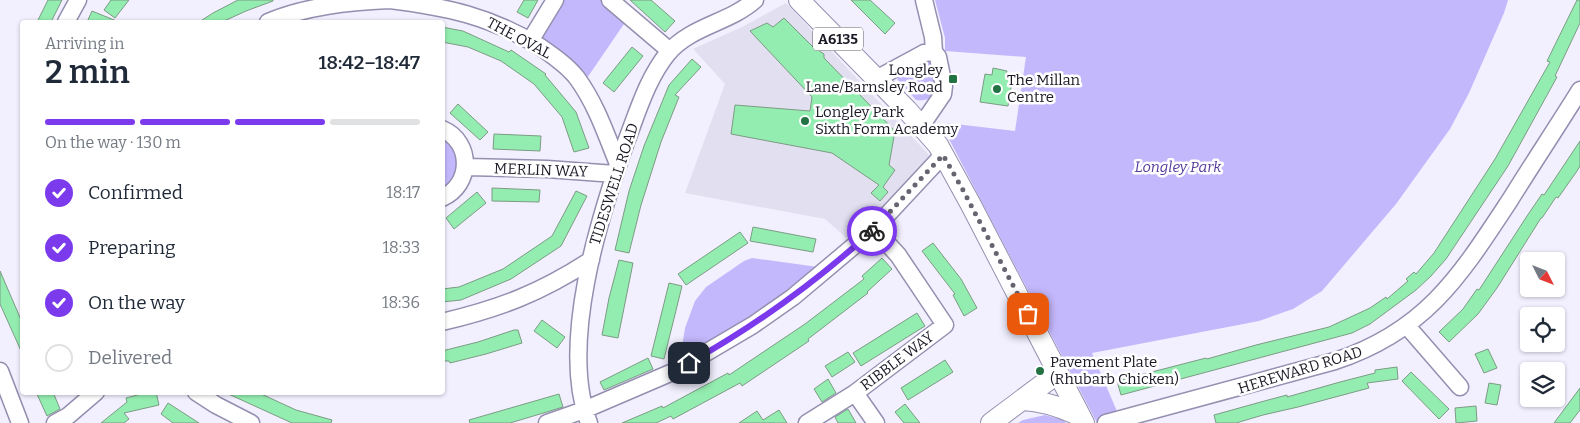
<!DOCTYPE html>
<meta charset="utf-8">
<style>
body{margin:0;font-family:Bitter,serif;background:#f2f2f3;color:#1f2937;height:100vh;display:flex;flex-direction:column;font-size:19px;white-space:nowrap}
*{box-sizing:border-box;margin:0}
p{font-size:16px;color:#747a83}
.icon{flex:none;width:28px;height:28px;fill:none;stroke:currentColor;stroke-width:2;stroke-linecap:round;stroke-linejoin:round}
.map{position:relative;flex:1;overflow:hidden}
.panel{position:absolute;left:20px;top:20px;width:425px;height:375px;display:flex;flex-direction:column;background:#fff;border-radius:5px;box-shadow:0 1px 4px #0004}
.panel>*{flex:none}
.needle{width:32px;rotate:132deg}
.tools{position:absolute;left:1520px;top:252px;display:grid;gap:10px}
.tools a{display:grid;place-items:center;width:45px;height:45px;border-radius:5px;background:#fff;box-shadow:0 1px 4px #0004;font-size:25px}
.pin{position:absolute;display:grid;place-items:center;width:42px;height:42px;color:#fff;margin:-21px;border-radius:10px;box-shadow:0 2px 8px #0006}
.courier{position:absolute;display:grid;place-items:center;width:50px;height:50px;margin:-25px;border:4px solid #7c3aed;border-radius:50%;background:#fff;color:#222;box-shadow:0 1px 6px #0007}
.summary em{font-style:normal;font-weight:600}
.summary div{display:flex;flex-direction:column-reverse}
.summary{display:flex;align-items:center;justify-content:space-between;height:85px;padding:0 25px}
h1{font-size:32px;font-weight:600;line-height:38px}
.bar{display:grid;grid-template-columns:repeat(4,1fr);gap:8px 5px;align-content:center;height:60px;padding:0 25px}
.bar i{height:6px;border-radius:4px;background:#e0e1e3}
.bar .on{background:#7c3aed}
.bar p{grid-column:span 4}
ol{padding:0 25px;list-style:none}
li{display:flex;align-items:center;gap:15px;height:55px}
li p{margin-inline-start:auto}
li .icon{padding:5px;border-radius:50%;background:#7c3aed;color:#fff;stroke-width:4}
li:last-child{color:#747a83}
li i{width:28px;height:28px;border:2px solid #e0e1e3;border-radius:50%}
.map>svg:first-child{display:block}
.built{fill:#e2e0f0}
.green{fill:#c4b8fc}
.building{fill:#94edb0;stroke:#7c9b84}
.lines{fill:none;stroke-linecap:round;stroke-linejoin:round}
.minor-casing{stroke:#948fb0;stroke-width:19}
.major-casing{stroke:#948fb0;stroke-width:22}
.minor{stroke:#fff;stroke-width:16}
.major{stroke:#fff;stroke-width:20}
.done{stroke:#666471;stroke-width:5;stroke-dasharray:0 9}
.route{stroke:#7c3aed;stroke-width:6}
.poi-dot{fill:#237243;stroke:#fff;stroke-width:2}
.labels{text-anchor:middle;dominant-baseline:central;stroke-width:5;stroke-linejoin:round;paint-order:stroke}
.shield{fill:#fff;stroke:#5f5d66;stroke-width:1}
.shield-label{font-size:14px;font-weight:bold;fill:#1a1824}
.street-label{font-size:15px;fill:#1a1824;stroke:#fff}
.poi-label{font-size:15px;fill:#1a1824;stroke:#fff;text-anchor:start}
.park-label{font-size:15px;font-style:italic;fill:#563b9c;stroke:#fff}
</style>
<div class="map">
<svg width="1580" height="423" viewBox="0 0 1580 423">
<rect width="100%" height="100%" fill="#f2f0ff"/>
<!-- built -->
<path class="built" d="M786 3 931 157 852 243 825 219 685 193 725 84 693 49 742 27Z"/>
<!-- green -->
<path class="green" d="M560 0H603L626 21 585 81 539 37Z
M935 0H1508L1504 13 1469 93 1450 129 1396 204 1322 291 1293 309 1259 321 1092 353 1122 423H1097L949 139 947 123 1015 131 1026 57 945 51V38Z
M928 58 931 61 936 90C930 99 928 101 916 100L897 79 901 73Z
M443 138 459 151C462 167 455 179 443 190Z
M752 258 818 267 772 305 680 360 685 328 695 301 706 287 744 261Z
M1045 415 1063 420 1066 423H1018L1023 420Z"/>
<!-- building -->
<path class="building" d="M48 0H62L51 22H37Z
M111 0H129L115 18 104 10Z
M238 0H273V1L246 11 222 22H199L213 13Z
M524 0H538L528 18 517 12Z
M630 0H651L675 21 665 32Z
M851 0H870L895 23 885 34Z
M1577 0H1580V23L1555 76 1557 77 1508 166 1446 259 1431 276 1416 290 1370 324 1352 333 1121 395 1117 381 1206 358 1207 359 1256 345 1329 327 1370 308 1386 297 1387 299 1408 281 1406 279 1414 272 1416 274 1434 253 1495 159 1550 62 1547 61Z
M92 11 119 22H87Z
M784 18 813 47 824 54V58L895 131 889 165 895 170 883 187 888 192 880 201 871 193 879 185 832 153 731 134 735 105 810 111 812 97 750 31 767 23 773 27Z
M442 27 463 31 509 52 511 50 546 74 545 75 576 112 589 148 574 152 562 117 534 84 501 61 468 47 442 42Z
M632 47 643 56 614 92 603 83Z
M692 59 701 67 675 95 679 97 661 142 641 205 629 253 615 250 629 191 644 146 669 85Z
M993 68 1007 71 1006 74 1013 76 1008 106 980 102 985 74 992 75Z
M458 104 488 132 480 140 450 113Z
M494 134 541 136 540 151 493 149Z
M1580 141V166L1577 171 1558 198 1556 197 1542 218H1541L1497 288 1478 314 1449 342 1439 332 1463 309 1477 289 1479 290 1527 216 1542 194 1544 195Z
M492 188 540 190 539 202 492 201Z
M576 191 587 196 561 246 511 279 461 300 442 302V289L459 287 503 269 552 236Z
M477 192 486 203 454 229 446 218Z
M753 227 816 239 813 252 750 241Z
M740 232 748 243 686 285 678 274Z
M933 243 961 279 977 308 964 316 953 295 955 294 922 251Z
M882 258 892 269 867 292 868 293 808 339 809 341 742 386 740 383 673 419 671 416 656 423H622L662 406 663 408 728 373 729 375 805 324 864 279 862 276Z
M619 260 633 263 618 338 602 335 609 298Z
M0 271 22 322V353L0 304Z
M669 283 682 286 664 359 651 356Z
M917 313 925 326 861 366 853 353Z
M542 320 565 337 557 348 534 331Z
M514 330H518L522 343 486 354 450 363 449 361H442V351L478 342Z
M1488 349 1497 368 1484 373 1475 354Z
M848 352 855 362 832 377 825 366Z
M648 358 653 369 604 390 600 382Z
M945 360 953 372 908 400 901 388Z
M1397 367 1398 379 1367 383 1369 388 1298 407 1263 415 1236 423H1216L1214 415 1268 400 1287 395V397L1340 382 1375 373V370Z
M1411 372 1449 409 1439 419 1402 381Z
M828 379 836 393 822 402 814 389Z
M1489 383 1501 385 1497 405 1485 403Z
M1580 388V410L1570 423H1554Z
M36 392H53L60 409 47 416Z
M149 392H156L159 405 124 413 129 419 124 423H101L127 402 126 398Z
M224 392H257L296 410 332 420 331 423H292Z
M559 394 563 407 550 411 510 423H470L469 420Z
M168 403 199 423H173L161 414Z
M905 404 912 413 920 423H904L895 412Z
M1476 406 1477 421 1456 423 1455 408Z
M848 409 856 423H838L835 417Z
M779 410 787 423H739L757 411 763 420Z"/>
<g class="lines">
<defs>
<path id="minor" d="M390 0C447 7 489 16 539 46 552 55 567 65 577 78 596 104 606 134 618 164
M610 0 670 51
M66 22 78 0
M268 22C306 6 349 2 389 0
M530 41 555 0
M876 79 924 53 934 52
M921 126 943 94 944 86 938 57 934 52 933 37 924 0
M442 129C473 142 472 185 442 198
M466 167 547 169 615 174
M874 229 898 255 945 325 855 393 876 423
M442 322C501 308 540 293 591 260
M1407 326 1460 387
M0 371 20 423
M196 392 216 405 251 423
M55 423 68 416 96 392
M547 423 584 410 675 371 753 325 793 297 874 229 943 155
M589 423C559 345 599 218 626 142 638 111 647 79 668 53 691 26 729 23 755 0
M807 423 855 393
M1106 423 1335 361C1426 331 1460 276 1510 200 1533 163 1557 127 1580 90"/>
<path id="major" d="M799 0 907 110 938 145 971 205 1084 423
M1023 400C1044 401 1061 407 1080 416
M991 423 1058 373"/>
</defs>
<!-- minor casing -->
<use href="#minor" class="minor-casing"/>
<!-- major casing -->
<use href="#major" class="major-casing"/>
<!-- minor -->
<use href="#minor" class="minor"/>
<!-- major -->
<use href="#major" class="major"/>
</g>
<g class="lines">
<!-- done -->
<path class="done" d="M872 231 943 155 963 190 1028 314"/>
<!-- route -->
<path class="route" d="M689 363C755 326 816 282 872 231"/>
</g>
<!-- markers -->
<g class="poi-dot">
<rect x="948" y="74" width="10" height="10" rx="2.5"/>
<circle cx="997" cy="89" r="5"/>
<circle cx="805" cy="121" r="5"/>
<circle cx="1040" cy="371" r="5"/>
</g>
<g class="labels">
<!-- shield labels -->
<rect class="shield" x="813" y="27.5" width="50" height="23" rx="4"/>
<g class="shield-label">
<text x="838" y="39">A6135</text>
</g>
<!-- street labels -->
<g class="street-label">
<text transform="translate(519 38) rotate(28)">THE OVAL</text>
<text transform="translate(541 170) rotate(2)">MERLIN WAY</text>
<text transform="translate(614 184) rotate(-72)">TIDESWELL ROAD</text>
<text transform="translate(897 361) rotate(-37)">RIBBLE WAY</text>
<text transform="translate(1300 370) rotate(-17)">HEREWARD ROAD</text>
</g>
<!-- poi labels -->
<g class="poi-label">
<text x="943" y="70" text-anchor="end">Longley<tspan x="943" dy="17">Lane/Barnsley Road</tspan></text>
<text x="1007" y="80">The Millan<tspan x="1007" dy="17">Centre</tspan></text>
<text x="815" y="112">Longley Park<tspan x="815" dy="17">Sixth Form Academy</tspan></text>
<text x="1050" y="362">Pavement Plate<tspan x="1050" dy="17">(Rhubarb Chicken)</tspan></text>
</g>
<!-- park labels -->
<g class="park-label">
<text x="1178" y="167">Longley Park</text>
</g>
</g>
</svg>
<div class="tools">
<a><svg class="needle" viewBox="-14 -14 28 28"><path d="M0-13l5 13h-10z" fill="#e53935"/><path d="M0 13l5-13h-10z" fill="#747a83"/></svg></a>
<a><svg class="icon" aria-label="locate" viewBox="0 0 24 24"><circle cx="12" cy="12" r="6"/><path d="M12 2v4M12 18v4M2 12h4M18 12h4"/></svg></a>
<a><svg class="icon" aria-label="layers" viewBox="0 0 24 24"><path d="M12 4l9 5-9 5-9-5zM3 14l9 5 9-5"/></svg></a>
</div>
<div class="pin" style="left:1028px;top:314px;background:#ea580c"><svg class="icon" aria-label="bag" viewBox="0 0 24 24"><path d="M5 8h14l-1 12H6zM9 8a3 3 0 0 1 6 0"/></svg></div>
<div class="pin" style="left:689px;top:363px;background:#1f2937"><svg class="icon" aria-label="home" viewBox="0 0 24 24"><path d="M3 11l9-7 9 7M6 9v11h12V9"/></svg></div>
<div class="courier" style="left:872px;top:231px"><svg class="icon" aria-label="bike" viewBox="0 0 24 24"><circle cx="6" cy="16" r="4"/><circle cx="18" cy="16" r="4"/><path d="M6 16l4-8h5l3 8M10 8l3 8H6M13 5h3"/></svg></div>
<section class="panel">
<div class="summary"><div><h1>2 min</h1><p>Arriving in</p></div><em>18:42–18:47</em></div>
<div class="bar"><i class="on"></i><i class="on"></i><i class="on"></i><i></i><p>On the way · 130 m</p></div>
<ol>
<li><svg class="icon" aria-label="check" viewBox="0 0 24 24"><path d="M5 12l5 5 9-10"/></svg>Confirmed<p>18:17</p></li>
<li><svg class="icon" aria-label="check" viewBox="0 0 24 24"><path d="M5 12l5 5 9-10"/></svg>Preparing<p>18:33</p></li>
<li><svg class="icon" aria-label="check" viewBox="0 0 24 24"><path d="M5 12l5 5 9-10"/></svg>On the way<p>18:36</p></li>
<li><i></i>Delivered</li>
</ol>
</section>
</div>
